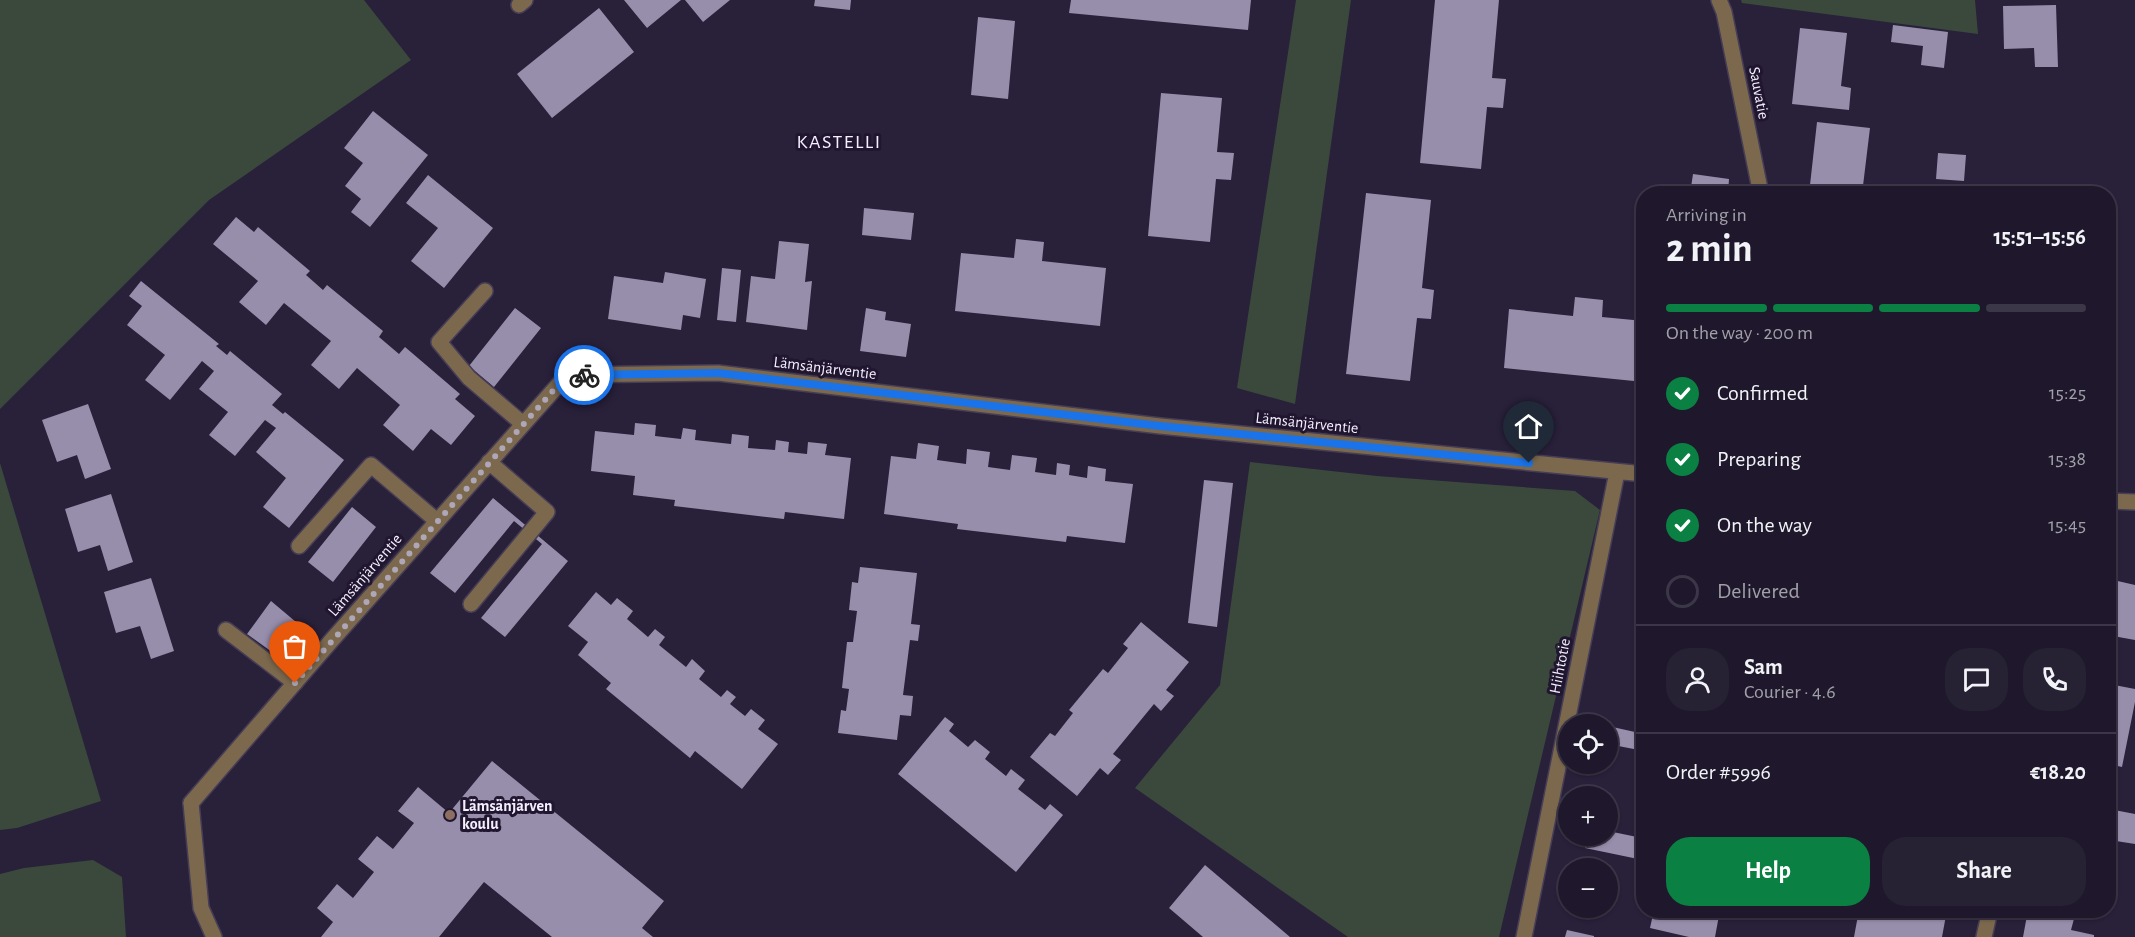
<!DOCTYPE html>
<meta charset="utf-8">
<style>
body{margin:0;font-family:"Alegreya Sans",sans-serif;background:#272134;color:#f1f3f6;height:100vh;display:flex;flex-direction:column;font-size:22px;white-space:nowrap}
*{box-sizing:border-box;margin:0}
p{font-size:20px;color:#a1a0a9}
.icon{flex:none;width:33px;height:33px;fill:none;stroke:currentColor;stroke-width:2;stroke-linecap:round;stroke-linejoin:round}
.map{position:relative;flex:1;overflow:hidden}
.sheet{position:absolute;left:1636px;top:186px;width:480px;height:732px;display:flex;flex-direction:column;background:#1f182c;border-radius:24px;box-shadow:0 2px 4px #0004,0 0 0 2px #3c3748}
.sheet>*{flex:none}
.buttons{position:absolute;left:1558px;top:714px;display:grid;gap:12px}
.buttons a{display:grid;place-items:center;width:60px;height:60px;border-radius:50%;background:#1f182c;box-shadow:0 2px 4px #0004,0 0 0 2px #3c3748;font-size:30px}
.pin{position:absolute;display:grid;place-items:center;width:51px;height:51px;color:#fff;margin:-62px -26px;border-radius:50% 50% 50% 0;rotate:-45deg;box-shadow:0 0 6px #0007}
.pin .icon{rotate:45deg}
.courier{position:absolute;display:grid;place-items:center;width:60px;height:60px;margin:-30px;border:4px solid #1a73e8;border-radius:50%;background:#fff;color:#222;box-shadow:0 2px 8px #0007}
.summary em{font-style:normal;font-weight:700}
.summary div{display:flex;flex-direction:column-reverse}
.summary{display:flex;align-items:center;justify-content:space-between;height:102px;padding:0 30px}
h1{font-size:39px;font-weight:700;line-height:45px}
.bar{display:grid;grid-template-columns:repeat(4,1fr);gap:9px 6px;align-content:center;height:72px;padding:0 30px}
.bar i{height:8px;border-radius:4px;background:#3c3748}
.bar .on{background:#0b8043}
.bar p{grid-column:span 4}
.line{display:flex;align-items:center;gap:15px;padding:0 30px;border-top:2px solid #3c3748}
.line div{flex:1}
.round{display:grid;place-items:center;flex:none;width:63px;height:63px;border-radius:24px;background:#272134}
ol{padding:0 30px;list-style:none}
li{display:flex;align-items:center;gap:18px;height:66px}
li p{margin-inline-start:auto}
li .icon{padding:6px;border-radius:50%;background:#0b8043;color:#fff;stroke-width:4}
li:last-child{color:#a1a0a9}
li i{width:33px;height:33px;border:3px solid #3c3748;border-radius:50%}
.button{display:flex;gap:12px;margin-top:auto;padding:12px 30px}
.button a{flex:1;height:69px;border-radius:24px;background:#0b8043;color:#fff;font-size:24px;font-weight:700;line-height:69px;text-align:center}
.button a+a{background:#272134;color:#f1f3f6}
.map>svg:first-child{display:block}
.green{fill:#3a493c}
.building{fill:#978eac}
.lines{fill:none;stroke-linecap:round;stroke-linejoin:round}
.service-casing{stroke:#463d56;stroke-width:18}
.minor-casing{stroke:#463d56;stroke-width:18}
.service{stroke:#7c694d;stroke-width:15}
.minor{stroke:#7c694d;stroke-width:15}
.done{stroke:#aea7ba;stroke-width:6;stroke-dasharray:0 10.8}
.route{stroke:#1a73e8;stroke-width:8}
.education-dot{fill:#8d6e63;stroke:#20162f;stroke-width:2}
.labels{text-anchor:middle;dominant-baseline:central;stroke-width:6;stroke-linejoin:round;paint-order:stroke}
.street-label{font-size:16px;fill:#f5f0ff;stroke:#20162f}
.poi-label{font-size:16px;font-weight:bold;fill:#f5f0ff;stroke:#20162f;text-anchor:start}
.quarter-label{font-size:20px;letter-spacing:1.5px;fill:#f5f0ff;stroke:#20162f}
</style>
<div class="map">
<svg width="2135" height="937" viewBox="0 0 2135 937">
<rect width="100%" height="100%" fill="#29203a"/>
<!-- green -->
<path class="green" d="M0 0H364L411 60 209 200 0 409Z
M1296 0H1351L1295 404 1237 388Z
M1741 0H1975L1978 34 1742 3Z
M1250 462 1377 476 1575 491 1600 510 1499 937H1348L1135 788 1220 685Z
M0 463 101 801 17 828 0 830Z
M93 860 122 877 126 937H0V874L24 868Z"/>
<!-- building -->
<path class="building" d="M624 0H681L647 28Z
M685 0H730L703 22Z
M815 0H851L850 10 814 6Z
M1071 0H1251L1248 30 1069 13Z
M1435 0H1499L1492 78 1506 79 1503 108 1487 107 1481 169 1420 163Z
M2056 5 2058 67H2035L2034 48 2004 49 2003 6Z
M599 8 634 52 552 118 517 74Z
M978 17 1015 21 1008 99 971 95Z
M1893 25 1948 32 1944 68 1921 65 1923 46 1891 42Z
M1800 28 1847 33 1841 86 1851 88 1849 110 1792 104Z
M1161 93 1222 98 1217 152 1234 153 1231 180 1216 179 1210 242 1148 236Z
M373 111 428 155 370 227 351 212 361 199 345 186 363 163 344 148Z
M1817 122 1870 128 1862 194H1809Z
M1938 153 1966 155 1964 181 1936 179Z
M1693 174 1729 179 1728 194H1690Z
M428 175 493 228 444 288 411 261 438 228 406 203Z
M1366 193 1431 200 1422 288 1434 290 1431 319 1417 318 1410 381 1346 374Z
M864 208 914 213 911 240 862 235Z
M236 217 254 232 258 227 310 271 306 275 323 290 327 285 383 331 379 337 399 354 405 347 460 394 455 399 475 416 451 445 431 429 413 451 383 425 400 405 357 368 339 389 311 365 331 341 284 303 266 325 239 302 258 281 213 244Z
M1016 239 1044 242 1042 261 1106 268 1100 326 955 311 961 253 1014 258Z
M779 241 809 244 805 282 812 281 807 330 746 322 751 276 775 279Z
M722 268 741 270 736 322 717 320Z
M665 272 706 279 700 318 683 315 681 330 608 319 614 276 663 283Z
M141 281 219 344 216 346 227 355 230 351 282 394 272 405 283 414 285 412 344 460 289 528 263 507 286 478 256 452 276 428 265 420 235 456 209 435 228 412 199 389 214 371 202 361 170 400 145 380 165 355 127 325 142 306 129 296Z
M1575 297 1603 300 1602 317 1644 321V382L1504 368 1509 309 1573 316Z
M515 308 541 328 494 387 469 366Z
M866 308 886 312 885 320 911 324 906 357 860 351Z
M88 404 111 469 85 479 77 455 57 462 42 420Z
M635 423 656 425 655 436 681 439 683 428 696 430 695 440 731 444 732 434 749 436 748 448 775 450 776 440 789 442 788 452 807 454 808 442 827 444 825 455 851 458 844 519 785 512 784 519 674 506 675 500 633 495 635 476 591 471 595 431 634 435Z
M918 443 939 446 937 460 966 464 967 449 990 452 988 467 1010 470 1012 455 1037 458 1035 472 1056 475 1057 463 1070 465 1069 475 1087 478 1088 466 1106 469 1105 481 1133 484 1125 543 1067 536 1066 542 957 529 958 524 884 514 891 456 916 459Z
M1204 480 1233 483 1217 627 1188 623Z
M111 494 133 562 108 571 100 545 78 552 65 509Z
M493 498 568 561 505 637 481 618 542 544 514 521 455 593 430 573Z
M352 507 376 527 333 582 308 562Z
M860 567 917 573 911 624 920 625 918 641 910 640 903 695 913 696 911 716 900 715 897 740 838 733 841 710 846 711 849 689 842 688 847 642H853L857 611 849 610 852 582 858 583Z
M151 578 174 651 151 659 140 626 116 633 104 592Z
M2109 579 2135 585V640L2113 636 2118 611 2109 609Z
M1643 590H1644V619L1637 618Z
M596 592 611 605 617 598 633 611 627 619 648 637 655 629 665 637 659 645 686 667 692 659 705 671 699 679 721 697 727 690 736 697 730 704 745 716 751 709 765 720 758 729 778 744 742 789 695 751 690 758 606 689 611 683 578 655 588 642 568 626Z
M271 601 296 622 272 652 247 634Z
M1141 622 1189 662 1166 690 1174 696 1161 711 1154 704 1113 754 1121 760 1108 775 1100 768 1077 796 1030 757 1050 733 1055 736 1073 713 1069 710 1103 669 1108 673 1128 648 1123 644Z
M2109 684 2135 689V702L2122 767 2109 764Z
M945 717 954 724 949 731 968 747 975 740 990 752 985 759 1006 776 1011 769 1025 780 1018 789 1045 810 1050 804 1063 815 1016 872 898 774Z
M1608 726 1644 734V751L1608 744Z
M492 761 664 901 642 928 653 937H552L484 882 439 937H321L333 922 317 908 337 884 353 898 374 872 358 859 377 836 393 849 414 823 398 811 418 787 449 813Z
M2109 809 2135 814V844L2116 841 2114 850 2109 849Z
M1608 831 1642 838 1638 859 1585 848 1588 836H1608Z
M1205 865 1290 937H1203L1169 908Z
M1654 910H1720L1715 937H1689L1650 928Z
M1859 910H1947L1942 937H1854Z
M2028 910H2053L2075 915 2071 930 2094 935V937H2023Z
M1567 930 1594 936V937H1565Z"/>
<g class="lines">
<defs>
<path id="service" d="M485 291 439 342 469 378 523 424
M299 546 371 465 437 521
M471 604 547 512 489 462
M226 630 295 683
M191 803 201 908 214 937"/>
<path id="minor" d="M1719 0 1724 12 1761 194
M519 5 525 0
M2109 501 2135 502
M191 803 331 641 567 375 718 373 1160 426 1644 474
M1524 937 1617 472
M1984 937 1990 910"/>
</defs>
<!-- service casing -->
<use href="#service" class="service-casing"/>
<!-- minor casing -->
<use href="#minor" class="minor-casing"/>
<!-- service -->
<use href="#service" class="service"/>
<!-- minor -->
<use href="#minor" class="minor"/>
</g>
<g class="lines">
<!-- done -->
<path class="done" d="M295 683 567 375H584"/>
<!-- route -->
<path class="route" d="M584 375 718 373 1160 426 1529 463"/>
</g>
<!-- markers -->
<circle class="education-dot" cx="450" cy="815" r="6"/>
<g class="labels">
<!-- street labels -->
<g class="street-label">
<text transform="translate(1759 93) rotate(79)">Sauvatie</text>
<text transform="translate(825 368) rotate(7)">Lämsänjärventie</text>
<text transform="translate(1307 423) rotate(6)">Lämsänjärventie</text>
<text transform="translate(365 575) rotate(-49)">Lämsänjärventie</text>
<text transform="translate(1560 666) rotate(-79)">Hiihtotie</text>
</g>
<!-- poi labels -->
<g class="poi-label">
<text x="462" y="806">Lämsänjärven<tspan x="462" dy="18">koulu</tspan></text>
</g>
<!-- quarter labels -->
<g class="quarter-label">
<text x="839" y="142">KASTELLI</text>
</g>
</g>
</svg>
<div class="buttons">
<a><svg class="icon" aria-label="locate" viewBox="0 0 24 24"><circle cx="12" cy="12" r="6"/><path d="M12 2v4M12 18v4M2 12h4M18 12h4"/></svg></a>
<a>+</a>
<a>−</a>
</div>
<div class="pin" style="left:295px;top:683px;background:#ea580c"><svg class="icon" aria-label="bag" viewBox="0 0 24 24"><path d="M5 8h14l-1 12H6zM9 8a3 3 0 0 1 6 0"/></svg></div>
<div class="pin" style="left:1529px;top:463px;background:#1f2937"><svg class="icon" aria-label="home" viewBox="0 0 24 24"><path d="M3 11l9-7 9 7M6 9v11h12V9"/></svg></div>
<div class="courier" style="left:584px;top:375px"><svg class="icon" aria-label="bike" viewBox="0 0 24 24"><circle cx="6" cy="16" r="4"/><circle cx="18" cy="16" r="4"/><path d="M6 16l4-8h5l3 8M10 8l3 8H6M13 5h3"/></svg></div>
<section class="sheet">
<div class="summary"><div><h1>2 min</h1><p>Arriving in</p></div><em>15:51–15:56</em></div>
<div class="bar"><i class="on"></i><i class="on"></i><i class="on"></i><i></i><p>On the way · 200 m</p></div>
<ol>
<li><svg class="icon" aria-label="check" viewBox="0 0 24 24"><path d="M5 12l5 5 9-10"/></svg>Confirmed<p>15:25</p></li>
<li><svg class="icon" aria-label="check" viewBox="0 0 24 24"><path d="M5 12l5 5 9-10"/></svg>Preparing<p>15:38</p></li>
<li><svg class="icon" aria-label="check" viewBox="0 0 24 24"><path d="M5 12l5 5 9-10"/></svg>On the way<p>15:45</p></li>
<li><i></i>Delivered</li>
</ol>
<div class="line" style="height:108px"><a class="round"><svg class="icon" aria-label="person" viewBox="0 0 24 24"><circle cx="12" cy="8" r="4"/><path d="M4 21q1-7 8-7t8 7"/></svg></a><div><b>Sam</b><p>Courier · 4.6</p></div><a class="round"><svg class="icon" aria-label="chat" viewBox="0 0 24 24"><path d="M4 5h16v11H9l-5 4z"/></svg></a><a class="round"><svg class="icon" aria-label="phone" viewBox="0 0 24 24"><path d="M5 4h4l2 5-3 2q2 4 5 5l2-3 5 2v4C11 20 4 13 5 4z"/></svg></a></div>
<div class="line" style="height:78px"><div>Order #5996</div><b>€18.20</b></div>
<div class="button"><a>Help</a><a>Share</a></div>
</section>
</div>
